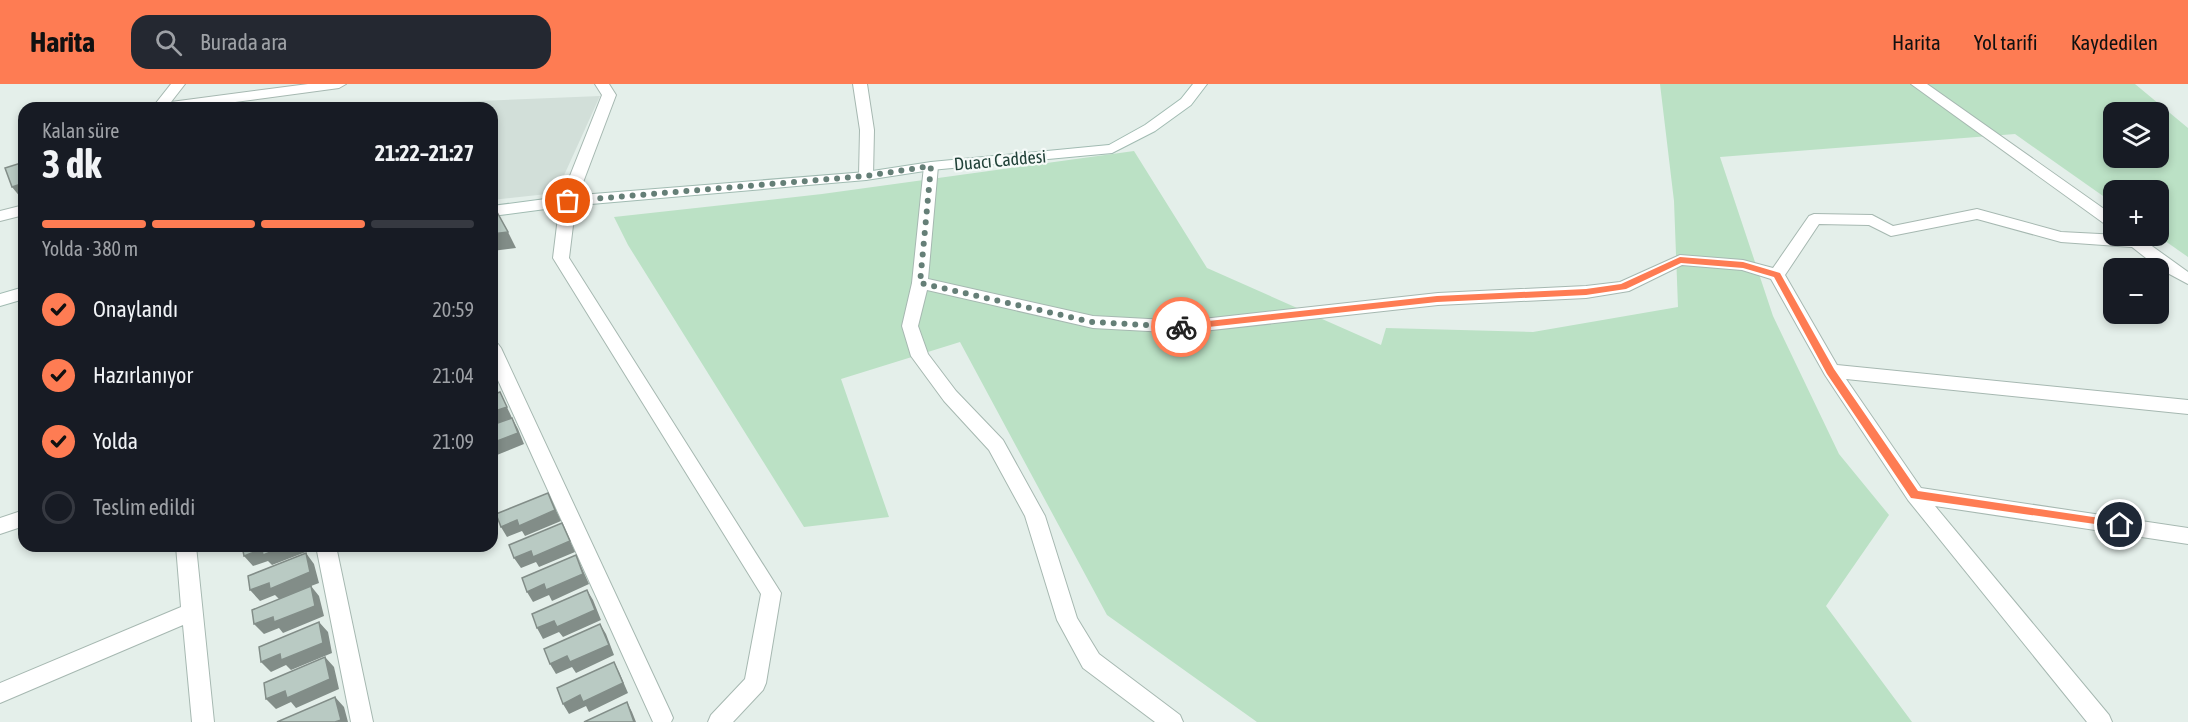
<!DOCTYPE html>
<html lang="tr">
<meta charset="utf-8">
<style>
body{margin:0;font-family:"Asap Condensed",sans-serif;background:#242831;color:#f1f3f6;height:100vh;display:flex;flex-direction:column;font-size:22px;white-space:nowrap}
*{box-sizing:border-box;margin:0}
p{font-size:20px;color:#9ea1a6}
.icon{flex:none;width:33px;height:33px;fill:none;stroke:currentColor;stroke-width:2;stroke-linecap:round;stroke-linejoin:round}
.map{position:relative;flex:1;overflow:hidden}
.side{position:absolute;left:18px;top:18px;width:480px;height:450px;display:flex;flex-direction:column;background:#171b24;border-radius:18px;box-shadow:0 3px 9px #0003}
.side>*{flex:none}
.controls{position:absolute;left:2103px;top:18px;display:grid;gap:12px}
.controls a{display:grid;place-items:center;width:66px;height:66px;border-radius:12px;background:#171b24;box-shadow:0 3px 9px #0003;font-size:30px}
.pin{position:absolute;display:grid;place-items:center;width:51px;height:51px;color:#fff;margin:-26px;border:3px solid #fff;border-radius:50%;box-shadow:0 2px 6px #0007}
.courier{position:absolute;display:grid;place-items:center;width:60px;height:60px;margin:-30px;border:4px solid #fe7c53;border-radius:50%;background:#fff;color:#222;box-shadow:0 2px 8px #0007}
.headline em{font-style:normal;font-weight:700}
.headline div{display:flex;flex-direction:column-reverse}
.headline{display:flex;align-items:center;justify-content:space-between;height:102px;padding:0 24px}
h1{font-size:39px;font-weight:700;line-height:45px}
.bar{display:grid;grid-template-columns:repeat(4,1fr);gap:9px 6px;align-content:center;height:72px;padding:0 24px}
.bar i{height:8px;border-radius:4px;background:#363941}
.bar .on{background:#fe7c53}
.bar p{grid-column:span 4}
ol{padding:0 24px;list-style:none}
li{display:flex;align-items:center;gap:18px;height:66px}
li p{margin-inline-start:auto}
li .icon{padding:6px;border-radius:50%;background:#fe7c53;color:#111;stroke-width:4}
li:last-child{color:#9ea1a6}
li i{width:33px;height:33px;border:3px solid #363941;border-radius:50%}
header{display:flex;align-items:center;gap:36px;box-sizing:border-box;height:84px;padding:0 30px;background:#fe7c53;color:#111}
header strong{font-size:28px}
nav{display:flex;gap:33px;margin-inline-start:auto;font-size:21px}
.search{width:420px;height:54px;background:#242831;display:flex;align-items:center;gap:15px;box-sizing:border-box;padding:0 21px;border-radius:18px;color:#9ea1a6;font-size:22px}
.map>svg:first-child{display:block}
.built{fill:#d2dfd9}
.green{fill:#bbe1c5;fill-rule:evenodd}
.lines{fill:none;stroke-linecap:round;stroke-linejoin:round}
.street-casing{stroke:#a6b8b1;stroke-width:2}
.secondary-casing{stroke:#a1bbb2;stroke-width:2}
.street{fill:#fff;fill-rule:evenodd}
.secondary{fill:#fff;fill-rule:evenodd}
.shaded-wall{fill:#828d88}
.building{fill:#b9cac3;stroke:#828d88;stroke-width:1.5}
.route{fill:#fe7c53}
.done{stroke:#657f77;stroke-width:6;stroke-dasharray:0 10.8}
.labels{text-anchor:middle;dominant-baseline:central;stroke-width:4.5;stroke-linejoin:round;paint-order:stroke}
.street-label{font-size:18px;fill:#214239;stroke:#f5faf8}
</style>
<header>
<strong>Harita</strong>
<div class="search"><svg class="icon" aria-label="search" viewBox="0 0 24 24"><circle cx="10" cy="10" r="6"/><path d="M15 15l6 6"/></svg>Burada ara</div>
<nav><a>Harita</a><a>Yol tarifi</a><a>Kaydedilen</a></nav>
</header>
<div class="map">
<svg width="2188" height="638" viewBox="0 0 2188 638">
<rect width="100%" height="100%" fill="#e4efea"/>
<!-- built -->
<path class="built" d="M600 12 556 109 492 116V24H427L432 19Z"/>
<!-- green -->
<path class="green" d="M1660 0H2135L2188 44V173L2158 152V106H2114L2113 119 2015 50 1720 73 1773 232 1839 370 1889 431 1826 522 1912 638H1257L1107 531 960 258 841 295 889 433 804 443 628 161 614 133 822 110 1134 67 1207 184 1381 261 1386 244 1533 248 1678 223 1674 117ZM2114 28H2158V74H2114Z"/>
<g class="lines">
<defs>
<path id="street" d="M171 0H185L171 18 308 0H346L339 4 190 24H152Z
M595 0H609L616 11 576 117 569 174 781 509 766 599 763 606 733 638H708L711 631 745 595 761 510 553 174 560 117 602 11Z
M853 0H867L874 46 873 92 866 96 859 92 860 46Z
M1911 0H1927L2114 132V145L2109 143Z
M931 78 938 82 928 195 1093 232 1185 237 1438 209 1586 202 1620 198 1680 171 1743 176 1773 184 1809 132 1814 130 1872 131 1893 142 1977 125 2061 148 2138 152 2188 188V200L2160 185 2132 163 2061 158 1977 135 1891 152 1869 141 1819 140 1785 191 1837 281 2188 316V330L1846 295 1921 404 2188 444V460L1935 422 2109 631 2112 638H2087L1908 416 1825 291 1771 195 1742 186 1682 181 1629 207 1586 214 1438 221 1185 249 1093 244 927 206 918 242 928 270 956 307 1003 356 1045 432 1077 534 1099 570 1180 631 1183 638H1155L1083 584 1057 536 1025 432 989 366 944 317 911 272 902 242 912 199 924 82Z
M24 121V131L0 137V127Z
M492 258 498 260 501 264 670 627 673 634 671 638H653L492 283Z
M24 426V442L0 450V434Z
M176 462H196L214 638H192L183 541 0 619V599L181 523Z
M316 462H336L373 638H351Z"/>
<path id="secondary" d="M1193 0H1207L1191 21 1155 47 1112 69 931 86 866 96 568 122 492 132V122L568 112 866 88 931 78 1109 61 1145 41 1181 15Z
M24 203V215L0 222V210Z"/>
</defs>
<!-- street casing -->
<use href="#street" class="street-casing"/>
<!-- secondary casing -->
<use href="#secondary" class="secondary-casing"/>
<!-- street -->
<use href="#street" class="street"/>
<!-- secondary -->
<use href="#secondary" class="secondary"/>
</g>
<!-- shaded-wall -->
<path class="shaded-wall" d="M24 99V113L21 114 12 103Z
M508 148 516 164 492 167V150Z
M492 294 499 310 492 312Z
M500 308 512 334 492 341V328Z
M512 334 518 345 524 360 492 373V359Z
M548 409 561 437 525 452 522 447 507 453 501 443Z
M562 439 575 468 539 483 536 478 521 484 514 474Z
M286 462H310L311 466 272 481 268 477 253 482 244 472 262 465Z
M306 469 314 480 319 499 311 502 319 512 324 532 283 549 279 544 264 550 254 540 279 515 275 511 260 517 250 506Z
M576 471 589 500 552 517 549 511 533 518 527 508Z
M587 506 593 516 601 536 563 553 559 548 543 555 537 544 554 537Z
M319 538 328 548 332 569 291 586 286 581 271 588 261 578Z
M600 540 606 550 614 571 576 589 572 583 556 590 550 580Z
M325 573 334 583 339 605 296 624 291 618 276 625 266 615Z
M614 578 619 588 628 609 589 628 586 622 569 630 563 620Z
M335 613 344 623 348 638H335Z
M627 618 632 628 636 638H634Z"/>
<!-- building -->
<path class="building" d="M24 78V99L12 103 5 84Z
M497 128 508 148 492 150V129Z
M500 308 507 323 492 328V311Z
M512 334 518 349 492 359V341Z
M548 409 555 426 519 442 517 436 501 443 496 430Z
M562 439 570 457 533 473 531 467 514 474 509 461Z
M242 462H286L263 471 262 465 244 472Z
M306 469 310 488 270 505 269 499 250 506 248 492Z
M576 471 583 490 546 506 544 500 527 508 522 494Z
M311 502 315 522 274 538 273 533 254 540 252 526Z
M587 506 595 526 557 543 554 537 537 544 532 530Z
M319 538 323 559 281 576 280 570 261 578 259 563Z
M600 540 609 561 570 578 567 572 550 580 544 565Z
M325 573 330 595 287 614 285 607 266 615 264 599Z
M614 578 623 599 583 618 580 611 563 620 557 604Z
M335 613 341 636 335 638H277Z
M627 618 634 638H584Z"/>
<!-- route -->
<path class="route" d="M1680 173 1743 178 1780 189 1834 285 1918 407 2120 437 2123 438V444L1911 414 1827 290 1774 193 1743 184 1681 179 1626 205 1586 211 1437 218 1181 246 1176 243 1181 240 1437 212 1586 205 1621 200Z"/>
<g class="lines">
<!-- done -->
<path class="done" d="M568 117 866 92 931 82 920 199 1092 238 1181 243"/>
</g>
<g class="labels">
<!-- street labels -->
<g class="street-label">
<text transform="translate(1000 76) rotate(-5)">Duacı Caddesi</text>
</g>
</g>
</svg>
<div class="controls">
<a><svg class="icon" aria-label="layers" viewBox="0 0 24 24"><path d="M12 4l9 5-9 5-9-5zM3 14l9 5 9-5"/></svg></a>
<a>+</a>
<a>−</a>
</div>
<div class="pin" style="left:568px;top:117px;background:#ea580c"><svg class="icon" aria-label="bag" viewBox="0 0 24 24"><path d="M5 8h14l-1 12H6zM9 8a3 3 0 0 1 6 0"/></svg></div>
<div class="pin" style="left:2120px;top:441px;background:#1f2937"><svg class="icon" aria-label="home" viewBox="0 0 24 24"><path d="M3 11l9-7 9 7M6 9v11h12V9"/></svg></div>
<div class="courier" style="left:1181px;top:243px"><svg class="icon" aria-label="bike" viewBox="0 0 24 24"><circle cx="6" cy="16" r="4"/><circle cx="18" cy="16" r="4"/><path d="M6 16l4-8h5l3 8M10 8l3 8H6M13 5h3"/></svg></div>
<section class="side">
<div class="headline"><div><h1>3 dk</h1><p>Kalan süre</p></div><em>21:22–21:27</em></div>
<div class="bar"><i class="on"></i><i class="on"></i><i class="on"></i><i></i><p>Yolda · 380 m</p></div>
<ol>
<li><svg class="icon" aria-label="check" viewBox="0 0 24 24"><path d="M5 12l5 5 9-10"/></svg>Onaylandı<p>20:59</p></li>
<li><svg class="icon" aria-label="check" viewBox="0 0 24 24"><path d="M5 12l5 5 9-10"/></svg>Hazırlanıyor<p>21:04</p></li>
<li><svg class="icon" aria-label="check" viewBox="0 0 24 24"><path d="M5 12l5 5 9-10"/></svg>Yolda<p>21:09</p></li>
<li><i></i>Teslim edildi</li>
</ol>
</section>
</div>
